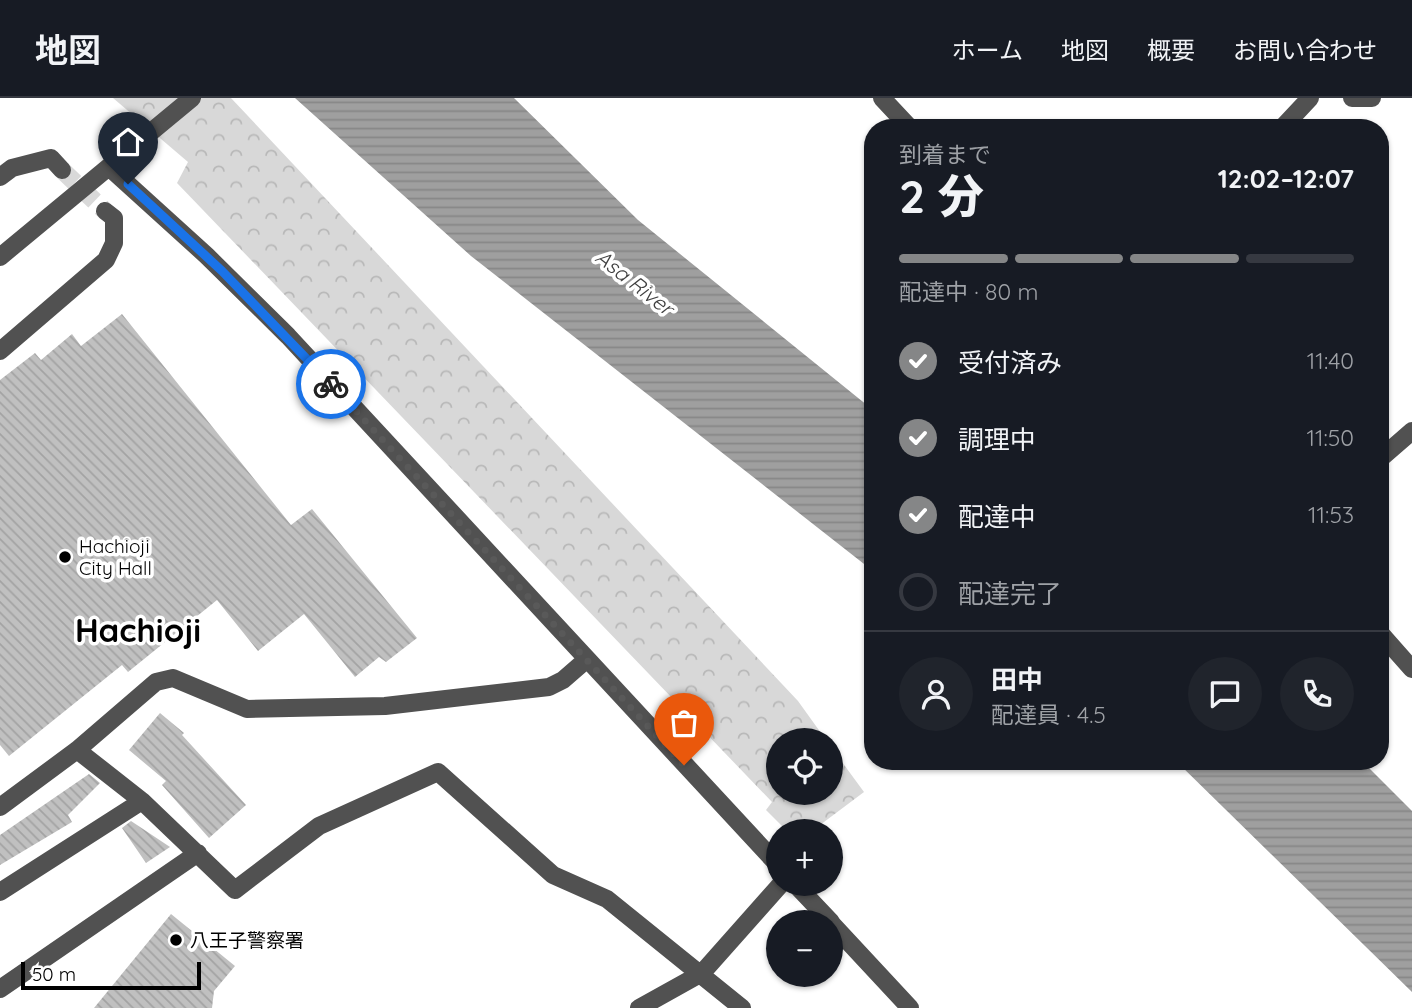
<!DOCTYPE html>
<html lang="ja">
<meta charset="utf-8">
<style>
body{margin:0;font-family:Quicksand,"Noto Sans JP",sans-serif;background:#20242c;color:#f1f3f6;height:100vh;display:flex;flex-direction:column;font-size:26px;white-space:nowrap}
*{box-sizing:border-box;margin:0}
p{font-size:23px;color:#9ea1a6}
.icon{flex:none;width:38px;height:38px;fill:none;stroke:currentColor;stroke-width:2;stroke-linecap:round;stroke-linejoin:round}
.map{position:relative;flex:1;overflow:hidden}
.panel{position:absolute;left:864px;top:21px;width:525px;height:651px;display:flex;flex-direction:column;background:#171b24;border-radius:28px;box-shadow:0 2px 5px #0004}
.panel>*{flex:none}
.buttons{position:absolute;left:766px;top:630px;display:grid;gap:14px}
.buttons a{display:grid;place-items:center;width:77px;height:77px;border-radius:50%;background:#171b24;box-shadow:0 2px 5px #0004;font-size:35px}
.scale{position:absolute;left:21px;bottom:18px;width:180px;box-sizing:border-box;padding-left:7px;border:4px solid #000;border-top:0;font-size:19px;line-height:24px;white-space:nowrap;color:#000;-webkit-text-stroke:5px #fff;paint-order:stroke}
.pin{position:absolute;display:grid;place-items:center;width:60px;height:60px;color:#fff;margin:-72px -30px;border-radius:50% 50% 50% 0;rotate:-45deg;box-shadow:0 0 7px #0007}
.pin .icon{rotate:45deg}
.courier{position:absolute;display:grid;place-items:center;width:70px;height:70px;margin:-35px;border:5px solid #1a73e8;border-radius:50%;background:#fff;color:#222;box-shadow:0 2px 9px #0007}
.headline em{font-style:normal;font-weight:800}
.headline div{display:flex;flex-direction:column-reverse}
.headline{display:flex;align-items:center;justify-content:space-between;height:119px;padding:0 35px}
h1{font-size:46px;font-weight:800;line-height:52px}
.bar{display:grid;grid-template-columns:repeat(4,1fr);gap:10px 7px;align-content:center;height:84px;padding:0 35px}
.bar i{height:9px;border-radius:5px;background:#363941}
.bar .active{background:#858687}
.bar p{grid-column:span 4}
.line{display:flex;align-items:center;gap:18px;padding:0 35px;border-top:2px solid #363941}
.line div{flex:1}
.round{display:grid;place-items:center;flex:none;width:74px;height:74px;border-radius:37px;background:#20242c}
ol{padding:0 35px;list-style:none}
li{display:flex;align-items:center;gap:21px;height:77px}
li p{margin-inline-start:auto}
li .icon{padding:7px;border-radius:50%;background:#858687;color:#fff;stroke-width:4}
li:last-child{color:#9ea1a6}
li i{width:38px;height:38px;border:4px solid #363941;border-radius:50%}
header{display:flex;align-items:center;gap:42px;box-sizing:border-box;height:98px;padding:0 35px;background:#171b24;border-bottom:2px solid #363941}
header strong{font-size:33px}
nav{display:flex;gap:38px;margin-inline-start:auto;font-size:24px}
.map>svg:first-child{display:block}
.forest{fill:url(#forest-crowns)}
.water{fill:url(#water-rules)}
.building{fill:url(#building-back-hatch)}
.lines{fill:none;stroke-linecap:round;stroke-linejoin:round}
.minor-tunnel{stroke:#d9d9d9;stroke-width:18;stroke-dasharray:18 9;stroke-linecap:butt}
.minor{stroke:#515151;stroke-width:18}
.done{stroke:#595959;stroke-width:7;stroke-dasharray:0 12.6}
.route{stroke:#1a73e8;stroke-width:9}
.poi-dot{fill:#000;stroke:#fff;stroke-width:2.5}
.labels{text-anchor:middle;dominant-baseline:central;stroke-width:7;stroke-linejoin:round;paint-order:stroke}
.poi-label{font-size:19px;fill:#000;stroke:#fff;text-anchor:start}
.water-label{font-size:21px;font-style:italic;fill:#404040;stroke:#fff}
.town-label{font-size:33px;font-weight:bold;fill:#000;stroke:#fff}
</style>
<header>
<strong>地図</strong>
<nav><a>ホーム</a><a>地図</a><a>概要</a><a>お問い合わせ</a></nav>
</header>
<div class="map">
<svg width="1412" height="910" viewBox="0 0 1412 910">
<defs>
<pattern id="forest-crowns" width="20" height="18" patternUnits="userSpaceOnUse" patternTransform="scale(1.75)"><rect width="20" height="18" fill="#d8d8d8"/><path d="M2 6a3 3 0 1 1 6 0M12 15a3 3 0 1 1 6 0" fill="none" stroke="#b8b8b8"/></pattern>
<pattern id="water-rules" width="6" height="5" patternUnits="userSpaceOnUse" patternTransform="scale(1.75)"><rect width="6" height="5" fill="#9f9f9f"/><path d="M0 2.5h6" fill="none" stroke="#878787"/></pattern>
<pattern id="building-back-hatch" width="6" height="6" patternUnits="userSpaceOnUse" patternTransform="scale(1.75)"><rect width="6" height="6" fill="#c0c0c0"/><path d="M-1 5l2 2M0 0l6 6M5-1l2 2" fill="none" stroke="#a3a3a3"/></pattern>
</defs>
<rect width="100%" height="100%" fill="#fff"/>
<!-- forest -->
<path class="forest" d="M113 0H231L798 603 826 642H779V695H831V649L864 694 812 733H787L766 712 772 704 177 85 188 64Z"/>
<!-- water -->
<path class="water" d="M295 0H514L638 122 873 312V473L471 158Z
M1176 663H1362L1412 713V894Z"/>
<!-- building -->
<path class="building" d="M122 216 291 427 312 411 417 540 386 564 379 559 355 579 304 516 258 553 217 502 128 574 122 567 9 658 0 647V282L35 255 41 262 72 236 81 248Z
M160 615 184 635 182 637 246 707 209 740 162 687 166 683 129 652Z
M89 676 100 685 68 717 72 724 0 767V737Z
M131 723 170 749 146 765 122 730Z
M171 816 235 868 214 893 212 910H94Z"/>
<g class="lines">
<!-- minor-tunnel -->
<path class="minor-tunnel" d="M62 72 105 113"/>
<!-- minor -->
<path class="minor" d="M882 0 910 30
M1352 0H1372
M1282 30 1310 0
M110 70 207 158 288 238 779 768
M0 79 12 70 51 60 62 72
M0 159 192 0
M0 253 106 162 114 145V120L105 113
M1381 360 1412 333
M1381 536 1412 571
M77 652 142 703 235 792 319 728 438 674 553 777 607 801 742 910
M0 709 77 652 156 584 173 580 247 611 385 608 549 589 563 582 586 562
M795 786 831 824
M0 794 142 703
M831 825 910 910
M0 891 198 755
M639 910 702 875 781 786"/>
</g>
<g class="lines">
<!-- done -->
<path class="done" d="M331 286 684 667"/>
<!-- route -->
<path class="route" d="M128 86 222 173 331 286"/>
</g>
<!-- markers -->
<g class="poi-dot">
<circle cx="65" cy="459" r="7"/>
<circle cx="176" cy="842" r="7"/>
</g>
<g class="labels">
<!-- poi labels -->
<g class="poi-label">
<text x="79" y="448">Hachioji<tspan x="79" dy="22">City Hall</tspan></text>
<text x="190" y="842">八王子警察署</text>
</g>
<!-- water labels -->
<g class="water-label">
<text transform="translate(635 184) rotate(38)">Asa River</text>
</g>
<!-- town labels -->
<g class="town-label">
<text x="138" y="531">Hachioji</text>
</g>
</g>
</svg>
<div class="buttons">
<a><svg class="icon" aria-label="locate" viewBox="0 0 24 24"><circle cx="12" cy="12" r="6"/><path d="M12 2v4M12 18v4M2 12h4M18 12h4"/></svg></a>
<a>+</a>
<a>−</a>
</div>
<div class="scale">50 m</div>
<div class="pin" style="left:684px;top:667px;background:#ea580c"><svg class="icon" aria-label="bag" viewBox="0 0 24 24"><path d="M5 8h14l-1 12H6zM9 8a3 3 0 0 1 6 0"/></svg></div>
<div class="pin" style="left:128px;top:86px;background:#1f2937"><svg class="icon" aria-label="home" viewBox="0 0 24 24"><path d="M3 11l9-7 9 7M6 9v11h12V9"/></svg></div>
<div class="courier" style="left:331px;top:286px"><svg class="icon" aria-label="bike" viewBox="0 0 24 24"><circle cx="6" cy="16" r="4"/><circle cx="18" cy="16" r="4"/><path d="M6 16l4-8h5l3 8M10 8l3 8H6M13 5h3"/></svg></div>
<section class="panel">
<div class="headline"><div><h1>2 分</h1><p>到着まで</p></div><em>12:02–12:07</em></div>
<div class="bar"><i class="active"></i><i class="active"></i><i class="active"></i><i></i><p>配達中 · 80 m</p></div>
<ol>
<li><svg class="icon" aria-label="check" viewBox="0 0 24 24"><path d="M5 12l5 5 9-10"/></svg>受付済み<p>11:40</p></li>
<li><svg class="icon" aria-label="check" viewBox="0 0 24 24"><path d="M5 12l5 5 9-10"/></svg>調理中<p>11:50</p></li>
<li><svg class="icon" aria-label="check" viewBox="0 0 24 24"><path d="M5 12l5 5 9-10"/></svg>配達中<p>11:53</p></li>
<li><i></i>配達完了</li>
</ol>
<div class="line" style="height:126px"><a class="round"><svg class="icon" aria-label="person" viewBox="0 0 24 24"><circle cx="12" cy="8" r="4"/><path d="M4 21q1-7 8-7t8 7"/></svg></a><div><b>田中</b><p>配達員 · 4.5</p></div><a class="round"><svg class="icon" aria-label="chat" viewBox="0 0 24 24"><path d="M4 5h16v11H9l-5 4z"/></svg></a><a class="round"><svg class="icon" aria-label="phone" viewBox="0 0 24 24"><path d="M5 4h4l2 5-3 2q2 4 5 5l2-3 5 2v4C11 20 4 13 5 4z"/></svg></a></div>
</section>
</div>
